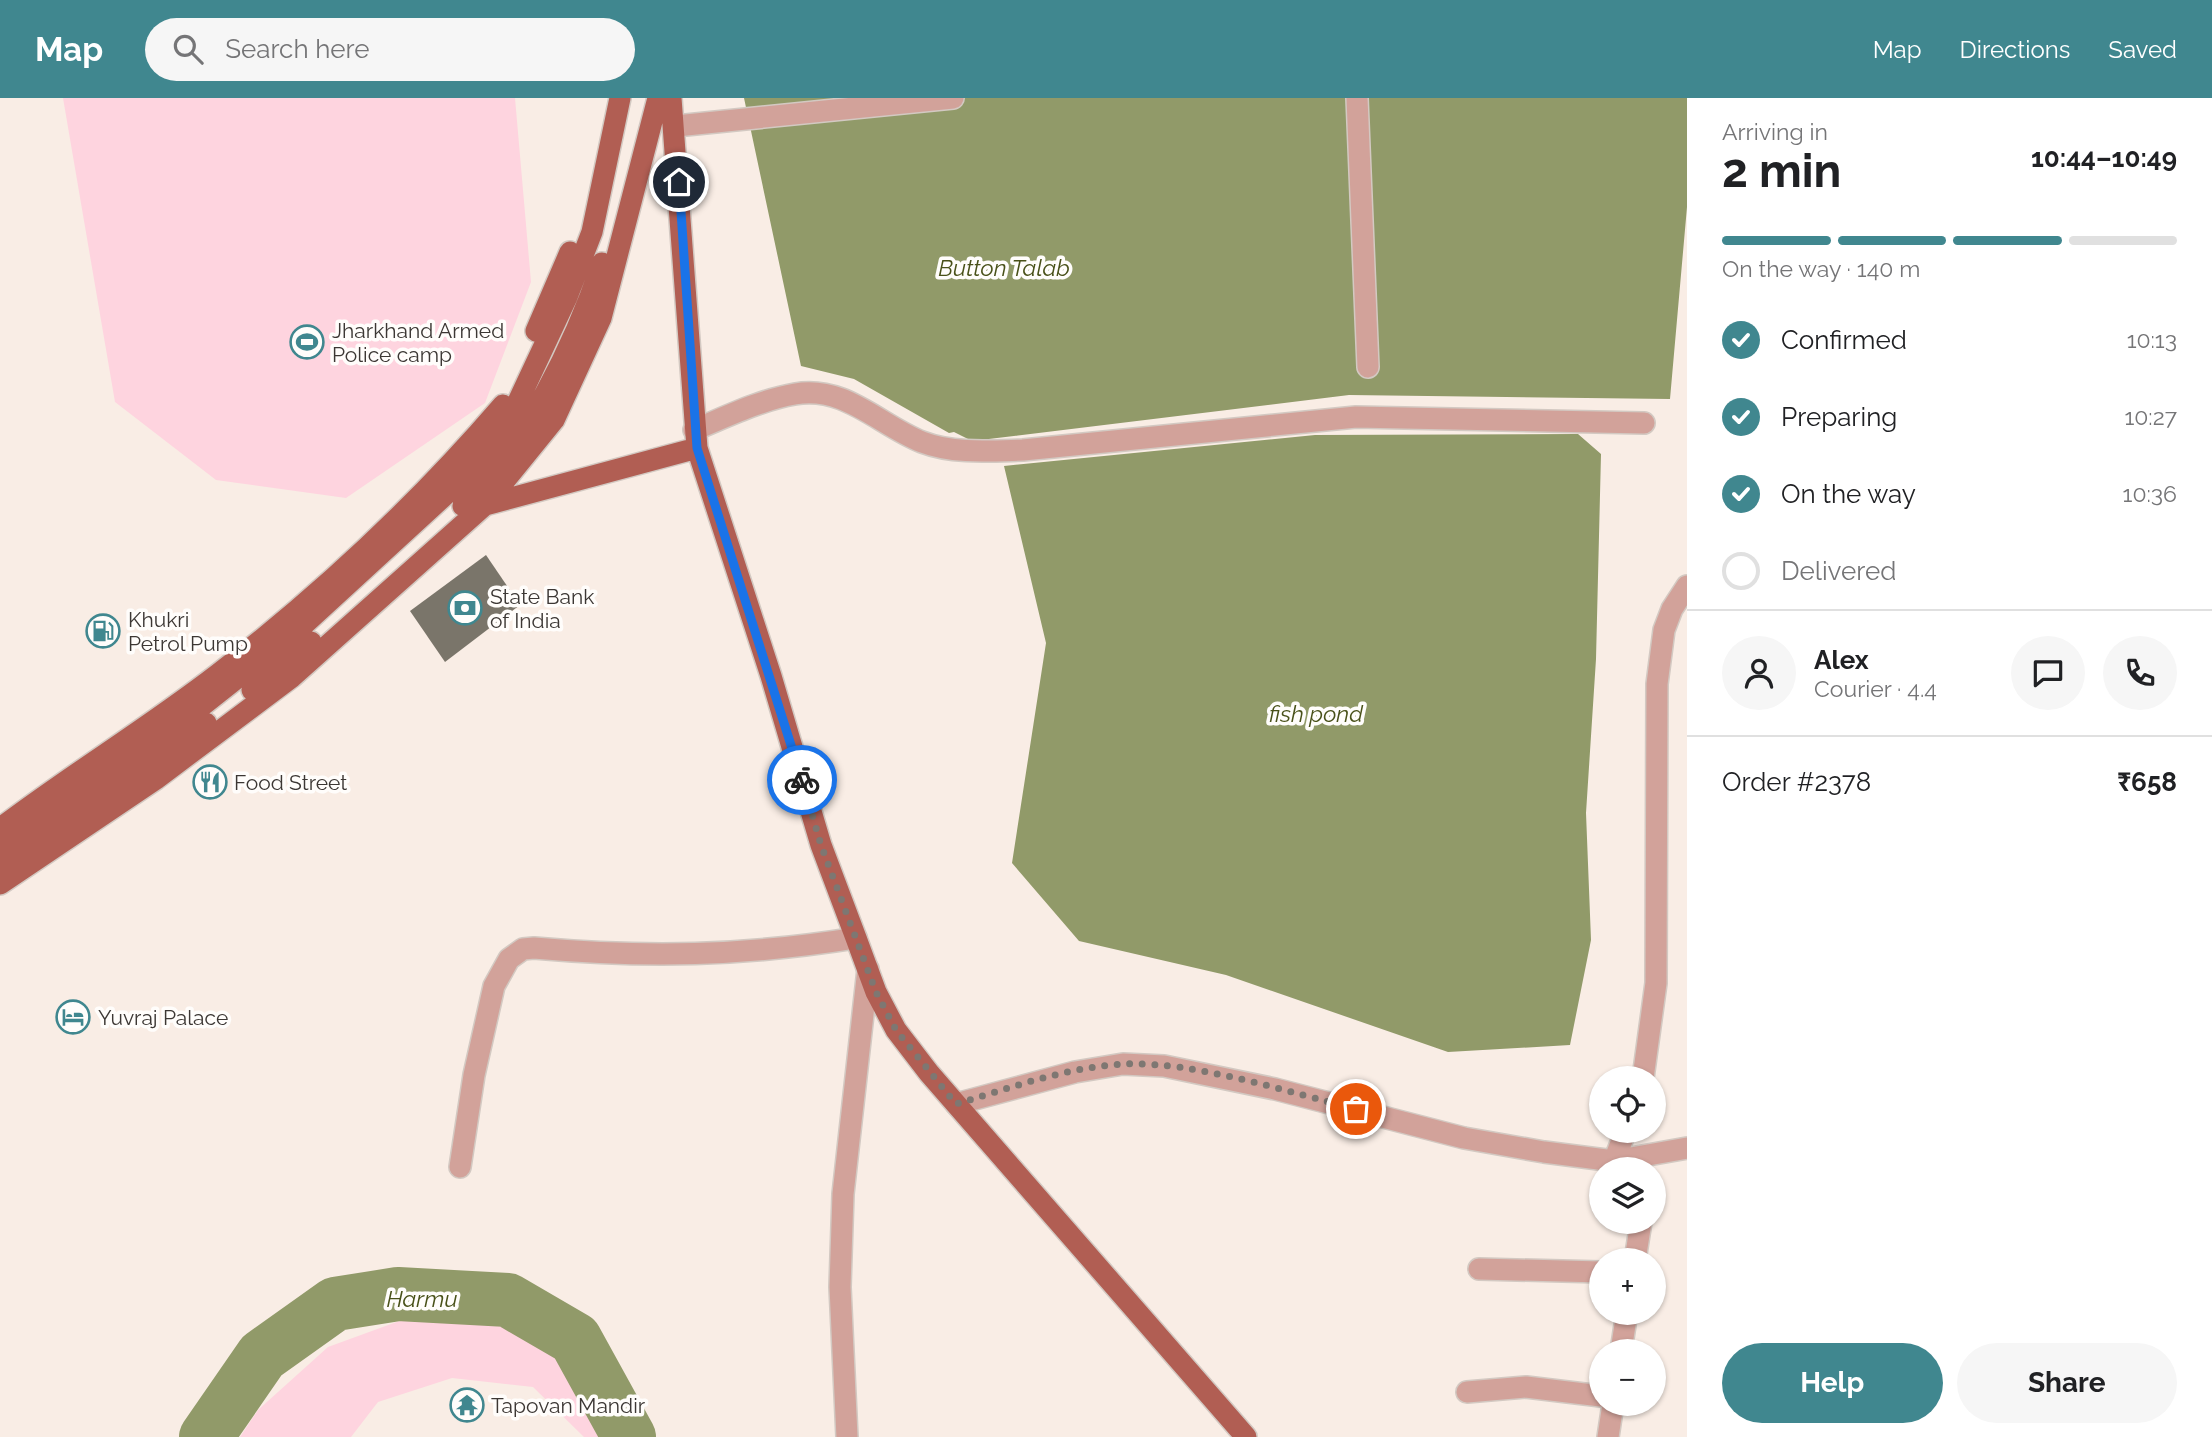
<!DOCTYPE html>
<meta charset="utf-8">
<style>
body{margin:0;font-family:Raleway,sans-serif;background:#f6f6f6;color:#202124;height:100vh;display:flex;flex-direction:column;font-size:26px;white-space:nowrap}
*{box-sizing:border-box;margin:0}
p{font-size:23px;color:#757577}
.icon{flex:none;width:38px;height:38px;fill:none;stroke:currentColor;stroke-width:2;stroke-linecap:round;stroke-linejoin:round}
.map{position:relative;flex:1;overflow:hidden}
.panel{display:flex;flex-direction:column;background:#fff;width:525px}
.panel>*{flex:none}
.fabs{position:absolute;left:1589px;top:968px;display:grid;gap:14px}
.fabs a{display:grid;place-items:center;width:77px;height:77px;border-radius:50%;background:#fff;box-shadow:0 2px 5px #0004;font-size:35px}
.pin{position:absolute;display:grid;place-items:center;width:60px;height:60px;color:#fff;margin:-30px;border:4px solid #fff;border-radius:50%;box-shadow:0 2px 7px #0007}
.courier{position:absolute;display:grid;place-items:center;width:70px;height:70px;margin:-35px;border:5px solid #1a73e8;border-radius:50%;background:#fff;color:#222;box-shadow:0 2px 9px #0007}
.summary em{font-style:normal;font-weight:700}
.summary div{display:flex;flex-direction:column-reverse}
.summary{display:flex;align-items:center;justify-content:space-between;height:119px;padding:0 35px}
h1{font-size:46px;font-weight:700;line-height:52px}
.bar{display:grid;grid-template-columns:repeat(4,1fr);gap:10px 7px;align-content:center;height:84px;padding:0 35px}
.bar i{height:9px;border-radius:5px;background:#e0e0e0}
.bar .current{background:#40878f}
.bar p{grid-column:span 4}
.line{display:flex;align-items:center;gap:18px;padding:0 35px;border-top:2px solid #e0e0e0}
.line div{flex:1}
.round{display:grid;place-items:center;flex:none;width:74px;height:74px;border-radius:37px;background:#f6f6f6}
ol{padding:0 35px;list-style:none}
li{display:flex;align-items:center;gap:21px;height:77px}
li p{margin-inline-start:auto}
li .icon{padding:7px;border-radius:50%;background:#40878f;color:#fff;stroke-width:4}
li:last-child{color:#757577}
li i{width:38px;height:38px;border:4px solid #e0e0e0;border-radius:50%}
.primary-button{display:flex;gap:14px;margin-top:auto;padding:14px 35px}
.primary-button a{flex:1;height:80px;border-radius:42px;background:#40878f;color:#fff;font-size:28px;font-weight:700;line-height:80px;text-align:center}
.primary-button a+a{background:#f6f6f6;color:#202124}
header{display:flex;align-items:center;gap:42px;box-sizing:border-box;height:98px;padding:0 35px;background:#40878f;color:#fff}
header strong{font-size:33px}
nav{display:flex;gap:38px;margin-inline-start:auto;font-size:24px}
.search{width:490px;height:63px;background:#f6f6f6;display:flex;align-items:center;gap:18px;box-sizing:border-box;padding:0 24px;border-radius:38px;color:#757577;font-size:26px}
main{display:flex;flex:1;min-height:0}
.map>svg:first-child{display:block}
.green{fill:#fed4df}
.water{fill:#919a69}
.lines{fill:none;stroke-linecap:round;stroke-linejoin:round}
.river{stroke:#919a69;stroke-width:54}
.building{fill:#7a756a}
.minor-casing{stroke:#d3c9c2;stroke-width:24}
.major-casing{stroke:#d3c9c2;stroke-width:24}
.minor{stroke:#d2a29a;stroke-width:21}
.major{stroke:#b15e53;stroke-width:21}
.done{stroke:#7e7772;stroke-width:7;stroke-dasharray:0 12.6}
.route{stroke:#1a73e8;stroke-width:9}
.labels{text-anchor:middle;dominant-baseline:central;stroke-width:7;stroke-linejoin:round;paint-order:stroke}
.poi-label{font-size:21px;fill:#3c3734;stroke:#fffdfb;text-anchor:start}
.water-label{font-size:23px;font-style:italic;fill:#495119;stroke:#fffdfb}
</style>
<header>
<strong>Map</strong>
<div class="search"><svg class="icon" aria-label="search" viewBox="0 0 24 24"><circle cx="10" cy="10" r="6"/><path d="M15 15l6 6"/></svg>Search here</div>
<nav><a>Map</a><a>Directions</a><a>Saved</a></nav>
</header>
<main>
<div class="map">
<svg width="1687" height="1339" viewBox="0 0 1687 1339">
<rect width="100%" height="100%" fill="#f9ede5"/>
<!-- green -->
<path class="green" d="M63 0H515L531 184 485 305 346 400 216 382 115 304Z
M487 1216 549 1245 589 1284 622 1339H584L533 1289 452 1280 378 1304 351 1339H240L258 1312 328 1249 402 1222Z"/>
<!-- water -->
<path class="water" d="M744 0H1687V109L1670 301 1349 297 972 343 954 334 949 335 854 281 801 268Z
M1578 336 1601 356 1596 561 1586 715 1591 842 1570 947 1448 954 1226 877 1079 843 1012 765 1046 545 1004 368 1315 337Z"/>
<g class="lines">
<!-- river -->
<path class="river" d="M206 1339 262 1258 335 1206 398 1196 508 1202 575 1241 629 1339"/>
</g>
<!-- building -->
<path class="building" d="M486 457 520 507 445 564 410 513Z"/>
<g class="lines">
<defs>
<path id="minor" d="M1357 0 1368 269
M676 28 953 0
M694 332C726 319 760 302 795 296 845 287 879 327 922 344 953 356 990 353 1023 352L1356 319 1644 325
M1643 980 1656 885 1657 586 1664 532 1672 511 1687 488
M956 1006 1075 974 1123 966 1164 968 1275 991 1464 1040 1544 1054 1614 1063 1687 1050
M1614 1063 1626 1032
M460 1069 474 977 494 888 509 861 523 851 534 850C648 860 743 858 856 840
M1635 1162 1641 1124
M1479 1171 1601 1174
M1621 1253 1627 1214
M1467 1294 1526 1289 1601 1298
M847 1339 840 1189 843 1096 868 871
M1608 1339 1613 1306"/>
<path id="major" d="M671 0 697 350 771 578 821 747 856 840 876 894 896 932 929 975 1246 1339
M536 233 570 154
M485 407 697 350
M463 408C524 352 576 243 602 165
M252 592 311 544
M2 729C72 676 148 630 218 576 322 496 417 407 503 307
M0 748 198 611 298 532 456 387 488 351 515 310 567 199 592 134 620 0
M0 769 206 625
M0 786 156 681 292 579 485 407 554 322 601 220 658 0"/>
</defs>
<!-- minor casing -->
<use href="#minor" class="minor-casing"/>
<!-- major casing -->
<use href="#major" class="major-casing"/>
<!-- minor -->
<use href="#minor" class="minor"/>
<!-- major -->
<use href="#major" class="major"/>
</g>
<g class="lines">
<!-- done -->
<path class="done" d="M802 682 821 747 876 894 896 932 956 1006C1010 990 1067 969 1124 966 1194 963 1287 994 1356 1011"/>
<!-- route -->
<path class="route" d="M679 84 697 350 802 682"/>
</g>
<!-- icons -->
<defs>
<symbol id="stadium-ring" viewBox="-11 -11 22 22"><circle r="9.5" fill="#fffdfb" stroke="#40878f" stroke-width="1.5"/><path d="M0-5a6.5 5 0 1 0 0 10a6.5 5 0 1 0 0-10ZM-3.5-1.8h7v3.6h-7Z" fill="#40878f"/></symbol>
<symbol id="bank-ring" viewBox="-11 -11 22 22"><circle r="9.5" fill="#fffdfb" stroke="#40878f" stroke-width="1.5"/><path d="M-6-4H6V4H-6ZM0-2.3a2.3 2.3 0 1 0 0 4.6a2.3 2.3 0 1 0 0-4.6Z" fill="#40878f"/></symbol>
<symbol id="fuel-ring" viewBox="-11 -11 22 22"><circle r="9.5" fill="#fffdfb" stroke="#40878f" stroke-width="1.5"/><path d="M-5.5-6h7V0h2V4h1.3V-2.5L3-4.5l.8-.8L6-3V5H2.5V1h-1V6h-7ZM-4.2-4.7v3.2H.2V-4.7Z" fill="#40878f"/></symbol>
<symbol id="restaurant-ring" viewBox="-11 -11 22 22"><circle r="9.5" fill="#fffdfb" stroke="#40878f" stroke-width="1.5"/><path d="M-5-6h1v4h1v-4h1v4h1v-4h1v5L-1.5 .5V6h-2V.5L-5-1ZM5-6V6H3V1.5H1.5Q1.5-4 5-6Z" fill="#40878f"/></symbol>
<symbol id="hotel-ring" viewBox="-11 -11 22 22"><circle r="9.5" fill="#fffdfb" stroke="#40878f" stroke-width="1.5"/><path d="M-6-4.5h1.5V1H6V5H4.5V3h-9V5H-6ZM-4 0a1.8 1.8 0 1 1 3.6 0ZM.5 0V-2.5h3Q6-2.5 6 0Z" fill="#40878f"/></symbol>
<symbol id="temple-ring" viewBox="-11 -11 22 22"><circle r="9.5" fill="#fffdfb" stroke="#40878f" stroke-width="1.5"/><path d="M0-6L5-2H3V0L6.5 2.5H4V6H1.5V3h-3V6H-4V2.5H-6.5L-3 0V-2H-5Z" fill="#40878f"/></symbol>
</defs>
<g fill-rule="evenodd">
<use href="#stadium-ring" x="288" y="225" width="38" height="38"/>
<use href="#bank-ring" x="446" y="491" width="38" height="38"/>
<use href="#fuel-ring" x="84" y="514" width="38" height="38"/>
<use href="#restaurant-ring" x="191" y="665" width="38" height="38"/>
<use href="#hotel-ring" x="54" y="900" width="38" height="38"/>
<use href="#temple-ring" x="448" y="1288" width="38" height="38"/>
</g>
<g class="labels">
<!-- poi labels -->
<g class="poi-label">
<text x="332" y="232">Jharkhand Armed<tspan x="332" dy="24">Police camp</tspan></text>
<text x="490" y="498">State Bank<tspan x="490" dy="24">of India</tspan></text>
<text x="128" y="521">Khukri<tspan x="128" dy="24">Petrol Pump</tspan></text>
<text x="234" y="684">Food Street</text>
<text x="98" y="919">Yuvraj Palace</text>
<text x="491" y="1307">Tapovan Mandir</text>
</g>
<!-- water labels -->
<g class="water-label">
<text x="1004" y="169">Button Talab</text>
<text x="1316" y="615">fish pond</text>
<text x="422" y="1200">Harmu</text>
</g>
</g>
</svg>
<div class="fabs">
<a><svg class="icon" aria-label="locate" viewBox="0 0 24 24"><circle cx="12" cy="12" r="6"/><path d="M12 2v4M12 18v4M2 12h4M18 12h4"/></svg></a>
<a><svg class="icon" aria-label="layers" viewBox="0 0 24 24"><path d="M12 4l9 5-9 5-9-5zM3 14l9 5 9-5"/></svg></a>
<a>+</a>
<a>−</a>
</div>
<div class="pin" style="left:1356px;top:1011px;background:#ea580c"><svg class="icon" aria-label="bag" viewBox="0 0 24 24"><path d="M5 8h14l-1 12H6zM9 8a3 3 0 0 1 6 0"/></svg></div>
<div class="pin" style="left:679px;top:84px;background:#1f2937"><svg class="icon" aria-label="home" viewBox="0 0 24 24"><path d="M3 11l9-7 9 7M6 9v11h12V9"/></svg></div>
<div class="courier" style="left:802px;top:682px"><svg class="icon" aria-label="bike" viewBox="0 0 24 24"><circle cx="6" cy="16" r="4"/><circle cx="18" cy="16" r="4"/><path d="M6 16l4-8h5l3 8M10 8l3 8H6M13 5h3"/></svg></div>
</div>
<section class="panel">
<div class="summary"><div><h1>2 min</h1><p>Arriving in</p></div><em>10:44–10:49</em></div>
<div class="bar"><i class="current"></i><i class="current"></i><i class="current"></i><i></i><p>On the way · 140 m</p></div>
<ol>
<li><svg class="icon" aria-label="check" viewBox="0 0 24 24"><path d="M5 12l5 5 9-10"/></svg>Confirmed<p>10:13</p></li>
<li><svg class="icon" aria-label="check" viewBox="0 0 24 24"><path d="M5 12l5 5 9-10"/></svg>Preparing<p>10:27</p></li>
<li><svg class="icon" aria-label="check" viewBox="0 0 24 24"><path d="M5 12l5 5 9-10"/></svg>On the way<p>10:36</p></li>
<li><i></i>Delivered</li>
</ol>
<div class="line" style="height:126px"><a class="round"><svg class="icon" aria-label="person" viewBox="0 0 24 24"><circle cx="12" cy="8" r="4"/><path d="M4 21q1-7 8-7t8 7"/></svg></a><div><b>Alex</b><p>Courier · 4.4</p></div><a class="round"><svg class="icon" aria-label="chat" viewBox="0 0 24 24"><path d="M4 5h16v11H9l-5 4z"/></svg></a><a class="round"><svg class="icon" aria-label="phone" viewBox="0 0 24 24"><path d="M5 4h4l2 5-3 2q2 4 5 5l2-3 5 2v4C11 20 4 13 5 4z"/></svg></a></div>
<div class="line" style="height:91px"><div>Order #2378</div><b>₹658</b></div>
<div class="primary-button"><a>Help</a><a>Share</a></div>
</section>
</main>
